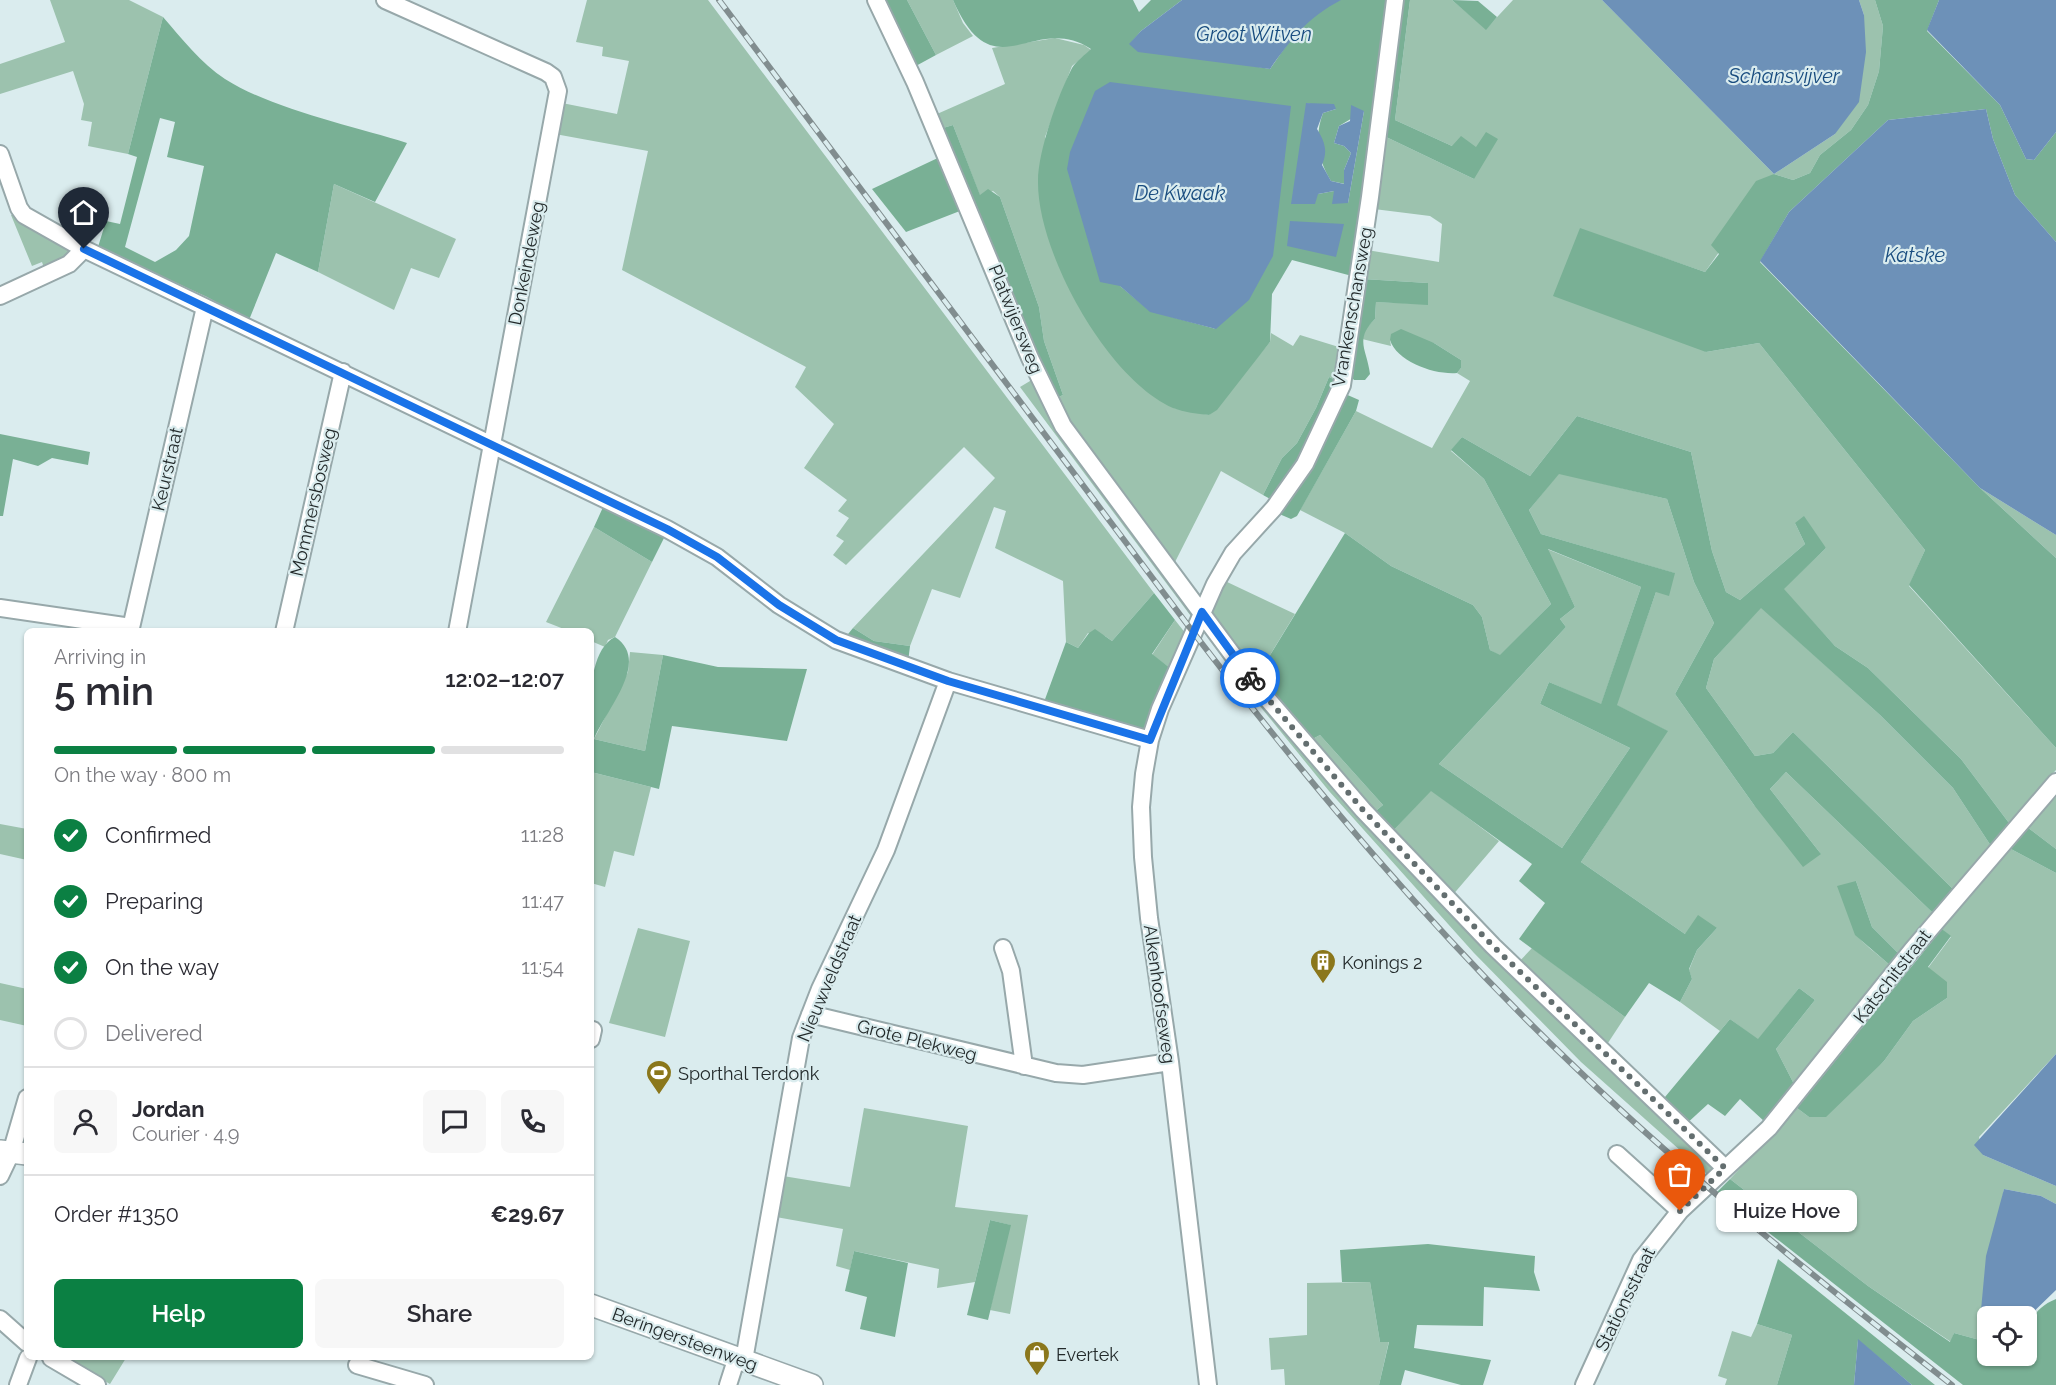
<!DOCTYPE html>
<meta charset="utf-8">
<style>
body{margin:0;font-family:Raleway,sans-serif;background:#f7f7f7;color:#2b2b33;height:100vh;display:flex;flex-direction:column;font-size:22px;white-space:nowrap}
*{box-sizing:border-box;margin:0}
p{font-size:20px;color:#7c7c81}
.icon{flex:none;width:33px;height:33px;fill:none;stroke:currentColor;stroke-width:2;stroke-linecap:round;stroke-linejoin:round}
.map{position:relative;flex:1;overflow:hidden}
.details{position:absolute;left:24px;top:628px;width:570px;height:732px;display:flex;flex-direction:column;background:#fff;border-radius:9px;box-shadow:0 2px 4px #0004}
.details>*{flex:none}
.tools{position:absolute;left:1977px;top:1306px;display:grid;gap:12px}
.tools a{display:grid;place-items:center;width:60px;height:60px;border-radius:9px;background:#fff;box-shadow:0 2px 4px #0004;font-size:30px}
.pin{position:absolute;display:grid;place-items:center;width:51px;height:51px;color:#fff;margin:-62px -26px;border-radius:50% 50% 50% 0;rotate:-45deg;box-shadow:0 0 6px #0007}
.pin .icon{rotate:45deg}
.courier{position:absolute;display:grid;place-items:center;width:60px;height:60px;margin:-30px;border:4px solid #1a73e8;border-radius:50%;background:#fff;color:#222;box-shadow:0 2px 8px #0007}
.bubble{position:absolute;height:42px;border-radius:9px;background:#fff;box-shadow:0 2px 4px #0004;font-size:20px;font-weight:600;line-height:42px;text-align:center}
.headline em{font-style:normal;font-weight:600}
.headline div{display:flex;flex-direction:column-reverse}
.headline{display:flex;align-items:center;justify-content:space-between;height:102px;padding:0 30px}
h1{font-size:39px;font-weight:600;line-height:45px}
.bar{display:grid;grid-template-columns:repeat(4,1fr);gap:9px 6px;align-content:center;height:72px;padding:0 30px}
.bar i{height:8px;border-radius:4px;background:#e1e1e2}
.bar .active{background:#0b8043}
.bar p{grid-column:span 4}
.line{display:flex;align-items:center;gap:15px;padding:0 30px;border-top:2px solid #e1e1e2}
.line div{flex:1}
.round{display:grid;place-items:center;flex:none;width:63px;height:63px;border-radius:9px;background:#f7f7f7}
ol{padding:0 30px;list-style:none}
li{display:flex;align-items:center;gap:18px;height:66px}
li p{margin-inline-start:auto}
li .icon{padding:6px;border-radius:50%;background:#0b8043;color:#fff;stroke-width:4}
li:last-child{color:#7c7c81}
li i{width:33px;height:33px;border:3px solid #e1e1e2;border-radius:50%}
.primary-button{display:flex;gap:12px;margin-top:auto;padding:12px 30px}
.primary-button a{flex:1;height:69px;border-radius:9px;background:#0b8043;color:#fff;font-size:24px;font-weight:600;line-height:69px;text-align:center}
.primary-button a+a{background:#f7f7f7;color:#2b2b33}
.map>svg:first-child{display:block}
.green{fill:#9cc2ae}
.forest{fill:#79b095;fill-rule:evenodd}
.water{fill:#6d91b8}
.lines{fill:none;stroke-linecap:round;stroke-linejoin:round}
.minor-casing{stroke:#97a8aa;stroke-width:20}
.major-casing{stroke:#97a8aa;stroke-width:24}
.minor{stroke:#fff;stroke-width:16}
.major{stroke:#fff;stroke-width:21}
.rail-casing{stroke:#818d8f;stroke-width:6}
.rail{stroke:#daecee;stroke-width:4;stroke-dasharray:11;stroke-linecap:butt}
.done{stroke:#636e6f;stroke-width:6;stroke-dasharray:0 10.8}
.route{stroke:#1a73e8;stroke-width:8}
.labels{text-anchor:middle;dominant-baseline:central;stroke-width:4.5;stroke-linejoin:round;paint-order:stroke}
.street-label{font-size:18px;fill:#232a2b;stroke:#daecee}
.poi-label{font-size:18px;fill:#232a2b;stroke:#daecee;text-anchor:start}
.water-label{font-size:20px;font-style:italic;fill:#184c7f;stroke:#daecee}
</style>
<div class="map">
<svg width="2056" height="1385" viewBox="0 0 2056 1385">
<rect width="100%" height="100%" fill="#daecee"/>
<!-- green -->
<path class="green" d="M50 0H129L163 17 128 154 88 146 92 122 81 120 84 104 73 71 0 94V64L65 42Z
M587 0H708L1154 593 1112 641 1105 636 1088 633 1078 648 1066 642 1063 581 995 548 1006 511 994 507 960 598 932 589 910 646 874 641 853 628 995 478 964 447 846 565 833 555 844 541 836 536 849 518 838 511 847 500 804 468 834 424 795 387 806 367 622 270 648 151 555 134 562 103 617 114 629 61 602 56 603 47 576 42Z
M907 0H953L963 23 973 36 936 55Z
M1410 0H1452L1486 29 1513 0H1602L1774 174 1835 134 1864 15 1859 0H1875L1883 26 1879 71 1868 105 1851 130 1820 155 1810 173 1793 180 1774 174 1705 272 1580 229 1706 352 1759 343 1925 550 1909 586 2056 748V770L2009 823 1961 759 1868 668 1835 646 1783 589 1826 548 1795 523 1805 544 1740 600 1726 592 1712 551 1691 452 1577 416 1530 476 1462 437 1451 451 1484 479 1551 604 1500 656 1490 650 1482 617 1473 605 1391 566 1345 533 1300 510 1356 411 1432 448 1470 381 1457 373 1461 368V360L1434 343 1390 340 1391 346 1362 339 1365 329 1375 319 1376 302 1428 304V283L1363 279 1367 250 1439 262 1442 224 1430 216 1374 209 1382 135 1474 179 1476 147 1452 146 1395 120Z
M1055 38 1084 45 1091 50 1072 66 1045 137 1174 408 1209 415 1270 342 1271 333 1293 346 1300 335 1342 348 1338 381 1329 377 1316 408 1297 443 1282 458 1263 495 1221 471 1173 566 1054 399 1063 395 1044 341 1039 307 1000 197 993 191 980 196 953 125 943 128 937 114 1005 84 992 48Z
M334 184 456 239 439 278 411 268 394 310 318 272Z
M18 213 66 245 69 252 65 260 45 271 42 262 32 266 11 215Z
M1035 378 1195 609 1193 619 1020 387Z
M1559 473 1667 499 1694 582 1714 623 1675 694 1754 805 1821 854 1770 789 1786 772 1934 914 1900 955 1872 927 1856 881C1848 937 1849 930 1891 966L1795 1086 1776 1049 1815 1000 1799 988 1758 1040 1730 1019 1720 1031 1680 1002 1692 979 1689 970 1697 950 1717 928 1685 934 1581 862 1667 731 1616 705 1656 592 1674 573 1541 534 1529 510Z
M1980 488 2056 535V558Z
M594 527 652 562 615 637 608 640 605 647 591 641V632L569 631 546 622Z
M1547 549 1641 587 1601 705 1549 682 1540 704 1630 748 1562 848 1439 764 1566 627 1560 619 1575 607Z
M1225 581 1295 614 1256 678 1211 615 1214 602Z
M1761 607 1880 715 1953 788 1991 846 1954 890 1793 732 1773 753 1755 756 1706 688 1714 659Z
M1175 620 1186 634 1170 668 1152 655Z
M1205 625 1259 695 1713 1165 1715 1170 1709 1176 1581 1062 1474 953 1329 791 1241 683 1202 629Z
M630 652 663 655 645 751 594 739 628 672Z
M1320 735 1383 805 1372 814 1307 742Z
M591 772 651 787 634 856 614 851 605 887 591 883Z
M1431 790 1499 841 1451 897 1391 833Z
M2056 797V849L2027 827Z
M0 824 27 829V860L0 854Z
M2009 848 2056 873V1054L1979 1137 1983 1155 2056 1186V1204L2041 1196 2004 1189 1980 1320 1987 1325V1342L1954 1333 1951 1342 1868 1286 1730 1179 1797 1108 1809 1117 1859 1082 1884 1061 1913 1021 1947 998 1928 968 1951 937 1942 929Z
M638 928 690 941 665 1037 609 1023Z
M1532 948 1625 1017 1604 1049 1517 964Z
M0 983 27 989V1026L0 1020Z
M864 1108 968 1126 955 1207 1028 1215 1010 1314 990 1310 1010 1225 990 1220 975 1282 937 1288 939 1269 854 1251 850 1270 836 1266 843 1229 776 1217 783 1176 850 1187Z
M1370 1282 1380 1342 1389 1341 1379 1385H1285L1284 1369 1271 1370 1269 1338 1307 1335V1283Z
M1757 1324 1792 1335 1777 1385H1725L1727 1379 1718 1376 1732 1331 1751 1337Z
M64 1358H126L110 1384Z"/>
<!-- forest -->
<path class="forest" d="M882 0H907L936 55 914 67Z
M953 0H1133L1139 12 1151 0H1182L1141 31 1130 44 1270 69C1288 44 1309 9 1340 0 1354 0 1373 0 1388 0L1352 276 1292 260 1272 294 1270 342 1217 410 1209 415C1197 414 1184 412 1173 408 1107 379 1037 252 1038 181 1038 151 1058 95 1072 68 1076 61 1085 55 1091 49 1033 11 994 94 953 0ZM1306 103 1336 109 1323 113C1314 137 1318 160 1331 181L1345 184 1344 170 1351 153 1344 146 1334 143 1339 126 1364 111 1348 203 1334 191 1318 194ZM1120 286 1216 329 1150 311Z
M1400 0H1410L1395 120 1452 146 1461 136 1476 147 1486 132 1498 139 1474 179 1382 135Z
M1452 0 1478 1 1497 17 1486 30Z
M1875 0H1939L1927 31 2000 105 2026 159 2034 160 2056 132V242L2015 195 1993 139 1986 109 1888 120 1789 212 1760 262 1980 488 2056 558V748L1909 585 1925 550 1759 343 1706 352 1553 296 1580 228 1705 272 1719 254 1711 245 1756 181 1774 174 1793 180 1810 173 1820 155 1851 130 1868 105 1879 71 1883 26Z
M163 17C182 39 201 63 225 79 272 109 353 126 407 143L375 202 334 184 318 272 276 253 249 320 207 297 98 247 106 221 120 224 137 157 128 154ZM160 118 175 122 167 157 204 166 189 236 176 250 155 262 125 247Z
M953 125 980 195 988 189 1000 197 1039 307 1044 341 1063 395 1054 399 943 128Z
M942 156 965 209 906 232 872 189Z
M1363 279 1428 283V305L1376 302 1375 319C1354 340 1367 349 1370 374L1365 380H1354L1350 375Z
M1401 329 1434 343 1461 360V368L1457 373C1435 375 1397 362 1390 340L1391 334Z
M1329 377 1338 381 1301 460 1272 500 1263 495 1282 458 1297 443 1316 408Z
M1343 393 1359 400 1356 411 1297 516 1291 519 1277 513Z
M1577 416 1691 452 1712 551 1726 592 1740 600 1805 544 1795 523 1804 516 1826 548 1784 589 1835 646 1868 668 1961 759 2009 823 1991 846 1953 788 1880 715 1761 608 1714 659 1706 688 1755 756 1773 753 1793 732 1954 890 1934 914 1786 772 1770 789 1821 854 1803 867 1754 805 1675 694 1714 623 1694 582 1667 499 1559 474 1529 510 1541 534 1675 573 1669 596 1656 592 1617 705 1668 731 1581 862 1685 934 1698 915 1717 928 1697 950 1689 969 1692 979 1680 1002 1649 983 1625 1017 1519 939 1545 903 1519 881 1532 864 1431 791 1391 833 1372 814 1383 805 1320 735 1307 742 1256 678 1345 533 1391 566 1473 605 1482 617 1490 650 1500 655 1551 604 1484 479 1451 450 1462 437 1530 476ZM1548 549 1641 587 1601 704 1549 682 1540 704 1630 748 1562 848 1439 764 1566 627 1560 619 1575 607Z
M0 434 90 452 88 465 52 458 38 466 13 459 3 516H0Z
M604 505 665 536 652 562 594 527Z
M1154 593 1175 620 1152 654 1170 668 1146 727 1141 730 1044 702 1066 642 1078 648 1089 633 1095 629 1112 641Z
M853 628 874 641 910 646 908 662 844 639Z
M615 637C652 661 605 711 594 739L645 751 663 655 718 667 807 669 787 741 672 726 659 789 591 772C591 739 581 654 615 637Z
M2027 827 2056 849V873L2009 848Z
M1856 881 1872 927 1900 955 1891 966 1855 935 1837 886Z
M1942 929 1951 936 1928 967 1947 982V998L1913 1021 1884 1061 1826 1117H1809L1797 1108Z
M1799 988 1815 1000 1776 1049 1795 1086 1765 1122 1740 1099 1725 1116 1708 1104 1684 1126 1660 1103 1730 1019 1758 1039Z
M1730 1179 1868 1286 1950 1342 1954 1333 1987 1342 1988 1356H2026C2026 1330 2029 1310 2056 1299V1385H1963L1717 1192Z
M990 1220 1011 1225 988 1320 967 1315Z
M1428 1244 1535 1256 1534 1272 1540 1291 1484 1287 1483 1326 1417 1325 1414 1348 1491 1360 1483 1385H1461L1405 1370 1401 1385H1379L1389 1342H1380L1370 1282H1342L1340 1250Z
M854 1251 908 1263 895 1337 860 1329 867 1297 845 1291Z
M1778 1259 1935 1385H1912L1858 1340 1854 1385H1777L1792 1335 1757 1324Z"/>
<!-- water -->
<path class="water" d="M1182 0H1341C1307 18 1292 38 1270 69L1138 52 1129 44 1141 31Z
M1602 0H1859L1864 15 1866 52 1859 102 1835 134 1774 174Z
M1939 0H2056V132L2034 160 2026 159 2000 105 1927 30Z
M1110 82 1291 106 1273 256 1249 300 1216 329 1150 312 1120 286 1100 282 1067 169 1070 152 1095 91Z
M1306 103 1334 104 1336 109 1323 113 1317 129C1325 142 1328 151 1322 165L1331 181 1344 184V170L1351 153 1344 146 1334 143 1339 126 1350 121 1351 105 1364 111 1348 203 1332 204 1334 191 1318 194 1315 204H1291Z
M1986 109 1993 139 2015 195 2056 242V535L1980 488 1760 261 1789 212 1888 120Z
M1290 221 1344 224 1336 257 1287 246Z
M2056 1054V1186L1983 1155 1974 1145Z
M2004 1189 2041 1196 2056 1204V1290L2027 1318 1988 1317 1987 1325 1980 1321 1986 1256Z
M1858 1339 1912 1385H1854Z"/>
<g class="lines">
<defs>
<path id="minor" d="M385 0 546 72 553 77 558 91 457 632
M876 0 915 82 1030 358 1063 426 1252 681 1363 810 1493 946 1725 1168
M0 154 19 208 24 215 84 249 667 529 717 557 779 605 836 640 948 681 1150 740
M0 296 69 264 84 249
M0 608 131 627
M130 632 205 307
M284 632 343 372
M1003 948 1011 971 1024 1066
M810 1014 1056 1073 1083 1075 1170 1062
M591 1039 593 1030
M1617 1154 1680 1211
M0 1176 11 1153 27 1098
M0 1319 27 1343
M51 1358 97 1385
M744 1360 801 1038 820 989 886 850 948 681
M357 1365 425 1385
M18 1385 28 1358
M728 1385 737 1357
M1208 1385 1170 1062 1149 918 1143 857 1141 807 1144 774 1150 740 1160 709 1215 584 1233 553 1274 508 1305 464 1342 385 1370 197 1395 0
M1584 1385 1641 1260 1680 1211 1769 1128 1912 950 2056 782"/>
<path id="major" d="M0 1151 27 1154
M591 1305 812 1385"/>
</defs>
<!-- minor casing -->
<use href="#minor" class="minor-casing"/>
<!-- major casing -->
<use href="#major" class="major-casing"/>
<!-- minor -->
<use href="#minor" class="minor"/>
<!-- major -->
<use href="#major" class="major"/>
<defs>
<path id="rail" d="M719 0 1193 632C1311 786 1436 935 1577 1069 1695 1182 1823 1284 1952 1385"/>
</defs>
<!-- rail casing -->
<use href="#rail" class="rail-casing"/>
<!-- rail -->
<use href="#rail" class="rail"/>
</g>
<g class="lines">
<!-- done -->
<path class="done" d="M1250 678 1363 810 1493 946 1725 1168 1680 1211"/>
<!-- route -->
<path class="route" d="M84 249 667 529 717 557 779 605 836 640 948 681 1150 740 1202 612 1250 678"/>
</g>
<!-- icons -->
<defs>
<symbol id="building-pin" viewBox="-11 -11 22 30"><path d="M0 17L-7.5 6A9.5 9.5 0 1 1 7.5 6Z" fill="#8b771b" stroke="#daecee"/><path d="M-4-6H4V6H1V3H-1V6H-4ZM-2.5-4.3h1.7v1.8h-1.7ZM.8-4.3h1.7v1.8H.8ZM-2.5-1h1.7V.8h-1.7ZM.8-1h1.7V.8H.8Z" fill="#fff"/></symbol>
<symbol id="stadium-pin" viewBox="-11 -11 22 30"><path d="M0 17L-7.5 6A9.5 9.5 0 1 1 7.5 6Z" fill="#8b771b" stroke="#daecee"/><path d="M0-5a6.5 5 0 1 0 0 10a6.5 5 0 1 0 0-10ZM-3.5-1.8h7v3.6h-7Z" fill="#fff"/></symbol>
<symbol id="shop-pin" viewBox="-11 -11 22 30"><path d="M0 17L-7.5 6A9.5 9.5 0 1 1 7.5 6Z" fill="#8b771b" stroke="#daecee"/><path d="M-5-2.5h2.3a2.7 3.5 0 0 1 5.4 0H5L5.5 6h-11ZM-1.5-2.5h3a1.5 2.3 0 0 0-3 0Z" fill="#fff"/></symbol>
</defs>
<g fill-rule="evenodd">
<use href="#building-pin" x="1308" y="947" width="30" height="40"/>
<use href="#stadium-pin" x="644" y="1058" width="30" height="40"/>
<use href="#shop-pin" x="1022" y="1339" width="30" height="40"/>
</g>
<g class="labels">
<!-- street labels -->
<g class="street-label">
<text transform="translate(526 263) rotate(-79)">Donkeindeweg</text>
<text transform="translate(1352 307) rotate(-80)">Vrankenschansweg</text>
<text transform="translate(1016 319) rotate(68)">Platwijersweg</text>
<text transform="translate(167 469) rotate(-77)">Keurstraat</text>
<text transform="translate(313 502) rotate(-77)">Mommersbosweg</text>
<text transform="translate(1892 976) rotate(-52)">Katschitstraat</text>
<text transform="translate(829 978) rotate(-67)">Nieuwveldstraat</text>
<text transform="translate(1160 994) rotate(82)">Alkenhoofseweg</text>
<text transform="translate(917 1040) rotate(14)">Grote Plekweg</text>
<text transform="translate(1625 1299) rotate(-64)">Stationsstraat</text>
<text transform="translate(685 1339) rotate(20)">Beringersteenweg</text>
</g>
<!-- poi labels -->
<g class="poi-label">
<text x="1342" y="962">Konings 2</text>
<text x="678" y="1073">Sporthal Terdonk</text>
<text x="1056" y="1354">Evertek</text>
</g>
<!-- water labels -->
<g class="water-label">
<text x="1254" y="34">Groot Witven</text>
<text x="1784" y="76">Schansvijver</text>
<text x="1180" y="193">De Kwaak</text>
<text x="1915" y="255">Katske</text>
</g>
</g>
</svg>
<div class="tools">
<a><svg class="icon" aria-label="locate" viewBox="0 0 24 24"><circle cx="12" cy="12" r="6"/><path d="M12 2v4M12 18v4M2 12h4M18 12h4"/></svg></a>
</div>
<div class="pin" style="left:1680px;top:1211px;background:#ea580c"><svg class="icon" aria-label="bag" viewBox="0 0 24 24"><path d="M5 8h14l-1 12H6zM9 8a3 3 0 0 1 6 0"/></svg></div>
<div class="pin" style="left:84px;top:249px;background:#1f2937"><svg class="icon" aria-label="home" viewBox="0 0 24 24"><path d="M3 11l9-7 9 7M6 9v11h12V9"/></svg></div>
<div class="courier" style="left:1250px;top:678px"><svg class="icon" aria-label="bike" viewBox="0 0 24 24"><circle cx="6" cy="16" r="4"/><circle cx="18" cy="16" r="4"/><path d="M6 16l4-8h5l3 8M10 8l3 8H6M13 5h3"/></svg></div>
<div class="bubble" style="left:1716px;top:1190px;width:141px">Huize Hove</div>
<section class="details">
<div class="headline"><div><h1>5 min</h1><p>Arriving in</p></div><em>12:02–12:07</em></div>
<div class="bar"><i class="active"></i><i class="active"></i><i class="active"></i><i></i><p>On the way · 800 m</p></div>
<ol>
<li><svg class="icon" aria-label="check" viewBox="0 0 24 24"><path d="M5 12l5 5 9-10"/></svg>Confirmed<p>11:28</p></li>
<li><svg class="icon" aria-label="check" viewBox="0 0 24 24"><path d="M5 12l5 5 9-10"/></svg>Preparing<p>11:47</p></li>
<li><svg class="icon" aria-label="check" viewBox="0 0 24 24"><path d="M5 12l5 5 9-10"/></svg>On the way<p>11:54</p></li>
<li><i></i>Delivered</li>
</ol>
<div class="line" style="height:108px"><a class="round"><svg class="icon" aria-label="person" viewBox="0 0 24 24"><circle cx="12" cy="8" r="4"/><path d="M4 21q1-7 8-7t8 7"/></svg></a><div><b>Jordan</b><p>Courier · 4.9</p></div><a class="round"><svg class="icon" aria-label="chat" viewBox="0 0 24 24"><path d="M4 5h16v11H9l-5 4z"/></svg></a><a class="round"><svg class="icon" aria-label="phone" viewBox="0 0 24 24"><path d="M5 4h4l2 5-3 2q2 4 5 5l2-3 5 2v4C11 20 4 13 5 4z"/></svg></a></div>
<div class="line" style="height:78px"><div>Order #1350</div><b>€29.67</b></div>
<div class="primary-button"><a>Help</a><a>Share</a></div>
</section>
</div>
